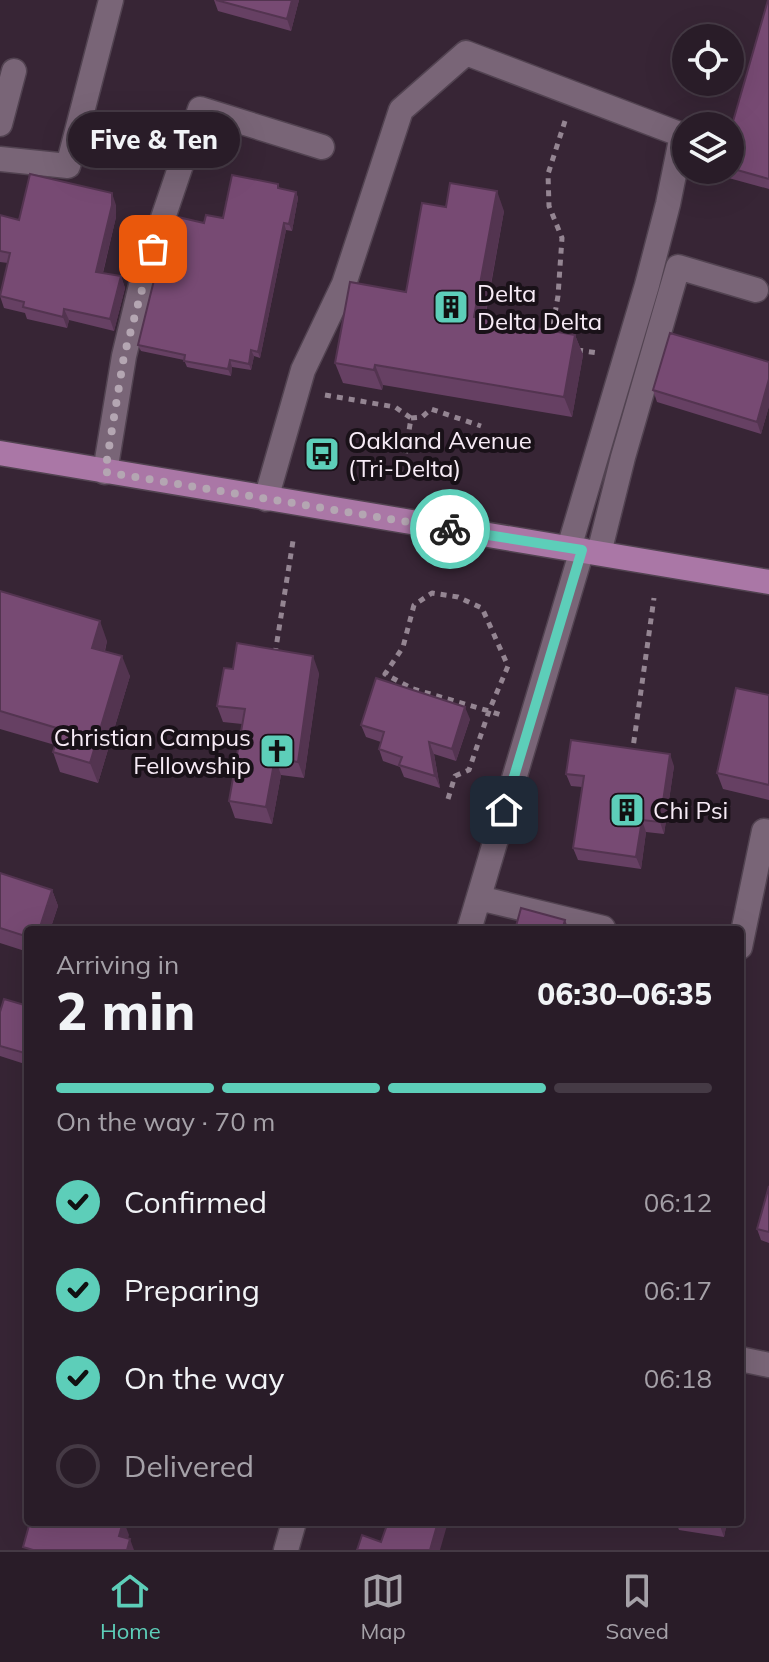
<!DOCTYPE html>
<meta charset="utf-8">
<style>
body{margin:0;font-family:Mulish,sans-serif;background:#312530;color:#f1f3f6;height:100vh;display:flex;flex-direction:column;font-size:30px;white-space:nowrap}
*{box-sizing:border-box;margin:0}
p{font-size:26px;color:#a5a1a8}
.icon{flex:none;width:44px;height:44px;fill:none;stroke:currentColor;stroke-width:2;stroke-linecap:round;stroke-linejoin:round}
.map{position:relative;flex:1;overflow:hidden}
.details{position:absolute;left:24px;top:926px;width:720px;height:600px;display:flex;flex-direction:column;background:#291c28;border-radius:8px;box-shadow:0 8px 32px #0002,0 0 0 2px #453a45}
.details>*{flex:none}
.tools{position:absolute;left:672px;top:24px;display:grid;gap:16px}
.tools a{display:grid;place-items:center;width:72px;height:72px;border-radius:50%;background:#291c28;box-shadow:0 8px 32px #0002,0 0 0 2px #453a45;font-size:40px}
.pin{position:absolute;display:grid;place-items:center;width:68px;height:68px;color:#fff;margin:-34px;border-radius:16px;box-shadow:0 4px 12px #0006}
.courier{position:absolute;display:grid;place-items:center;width:80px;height:80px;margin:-40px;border:6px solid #5dceb9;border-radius:50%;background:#fff;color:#222;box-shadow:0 2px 10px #0007}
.bubble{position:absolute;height:56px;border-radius:28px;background:#291c28;box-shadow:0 8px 32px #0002,0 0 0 2px #453a45;font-size:26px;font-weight:800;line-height:56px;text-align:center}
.head em{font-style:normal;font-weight:800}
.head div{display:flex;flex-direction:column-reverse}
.head{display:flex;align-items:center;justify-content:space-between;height:136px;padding:0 32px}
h1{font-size:52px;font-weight:800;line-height:60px}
.bar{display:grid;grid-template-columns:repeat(4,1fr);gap:12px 8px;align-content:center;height:96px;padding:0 32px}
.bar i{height:10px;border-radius:6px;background:#453a45}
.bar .active{background:#5dceb9}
.bar p{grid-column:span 4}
ol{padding:0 32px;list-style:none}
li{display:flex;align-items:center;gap:24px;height:88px}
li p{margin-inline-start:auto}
li .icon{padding:8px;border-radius:50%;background:#5dceb9;color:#111;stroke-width:4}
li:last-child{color:#a5a1a8}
li i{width:44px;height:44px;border:4px solid #453a45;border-radius:50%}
.tabs{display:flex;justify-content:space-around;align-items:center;height:112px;border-top:2px solid #453a45;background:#291c28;font-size:22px;color:#a5a1a8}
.tabs a{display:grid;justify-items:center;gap:4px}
.tabs .active{color:#5dceb9}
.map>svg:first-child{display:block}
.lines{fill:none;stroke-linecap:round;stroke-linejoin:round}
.minor-casing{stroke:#524351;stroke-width:27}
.major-casing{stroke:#524351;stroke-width:27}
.path{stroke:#948592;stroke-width:5;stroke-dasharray:6 6;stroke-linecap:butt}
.minor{stroke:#796577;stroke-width:24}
.major{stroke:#aa77a6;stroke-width:24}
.wall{fill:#664063}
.shaded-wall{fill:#533450}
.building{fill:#774a73;stroke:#533450;stroke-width:2}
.done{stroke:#b4a6b2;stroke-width:8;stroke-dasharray:0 14.4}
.route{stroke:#5dceb9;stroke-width:10}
.labels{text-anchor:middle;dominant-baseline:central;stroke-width:8;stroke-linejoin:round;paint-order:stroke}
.poi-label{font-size:24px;fill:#f7ebf6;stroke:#191118;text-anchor:start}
</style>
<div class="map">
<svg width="769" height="1550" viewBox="0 0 769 1550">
<rect width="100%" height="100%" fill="#372535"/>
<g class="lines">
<defs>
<path id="minor" d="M0 124 14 71
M0 159 68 166 111 0
M105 472 124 356 143 277 200 109 322 147
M266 499 303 370 344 284 401 110 466 53 682 135 668 204 647 285 569 548
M599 553 623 457 678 267 756 290
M479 898 603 928 602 930
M469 930 582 550
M740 947 764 831 769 832
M740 1359 769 1365
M286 1550 294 1522"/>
<path id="major" d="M0 453 769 582"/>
</defs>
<!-- minor casing -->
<use href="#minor" class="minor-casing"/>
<!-- major casing -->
<use href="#major" class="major-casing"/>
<!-- path -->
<path class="path" d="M551 337 558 296 562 238 549 206 548 174 565 121
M577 350 598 353
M325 395 395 407 411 418 402 476
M411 418 422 417 431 409 481 426
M275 654 293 541
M632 755 654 598
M448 799 455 776 469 770 489 711 508 666 482 608 458 597 432 593 414 605 403 647 385 674 413 689 489 711 501 715"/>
<!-- minor -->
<use href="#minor" class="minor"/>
<!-- major -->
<use href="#major" class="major"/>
</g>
<!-- wall -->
<path class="wall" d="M214 0H299L291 31 218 11Z
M769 0V189L725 177 722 170H730V132Z
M278 184 280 189 296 192 298 198 292 231 286 230 260 358 254 356 251 370 232 367 231 376 187 367 184 360 141 351 138 345 170 258 204 223 223 218Z
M116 205V217L103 273 121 276 125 288 114 331 69 320 67 328 27 319 25 313 4 308 0 296 8 263 0 262V215L19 220Z
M446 207 504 211 485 319 575 335 583 355 572 417 383 385 382 390 343 383 335 363 406 292Z
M769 362V406L761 434 657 402 653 390Z
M0 591 107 641 105 651 130 676 98 783 60 772 53 752 55 745 0 729Z
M319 673 304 778 281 775 272 824 235 818 229 801 242 724 223 722 217 706Z
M769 695V800L723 789 717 773Z
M470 719 456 761 434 754 440 788 404 777 400 767 383 761 379 749 381 742 366 737 361 725Z
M674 766 664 834 646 832 641 869 578 860 573 848 582 787 571 786 566 774Z
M0 873 52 890 58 906 50 930H28V952L0 943Z
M28 1006V1065L0 1056V1012Z
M769 1186V1243L761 1240 757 1229Z
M676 1522H727L724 1537 679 1530Z"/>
<!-- shaded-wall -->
<path class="shaded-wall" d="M292 0H299L291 31 287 19Z
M497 191 504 211 481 338 474 317Z
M296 192 298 198 292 231 289 224Z
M112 193 116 205V217L100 284 96 272Z
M284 223 286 230 260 358 258 352Z
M121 276 125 288 114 331 110 319Z
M64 309 69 320 67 328 63 317Z
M575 335 583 355 572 417 564 397Z
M251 350 254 356 251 370 249 364Z
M230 360 232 367 231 376 228 369Z
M375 365 383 385 382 390 374 370Z
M769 379V406L761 434 757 422Z
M100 621 107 641 100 668 92 648Z
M122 656 130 676 98 783 90 763Z
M313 656 319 673 304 778 298 762Z
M465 707 470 719 456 761 452 749Z
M429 742 434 754 440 788 435 776Z
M670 754 674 766 664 834 660 822Z
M275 758 281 775 272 824 266 807Z
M642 820 646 832 641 869 636 857Z
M52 890 58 906 50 930H39Z
M565 920 569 930H562Z
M123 1522H124L129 1535 125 1550 119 1536Z
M438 1522H448L440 1550H430Z
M721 1522H727L724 1537 720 1526Z
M130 1539 134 1550H127Z"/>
<!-- building -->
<path class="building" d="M216 0H292L287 19Z
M768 0H769V179L730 168V132Z
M30 174 112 193V205L96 272 121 276 110 319 64 309 63 317 23 307 24 302 0 296 10 253 0 251V215L19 220Z
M232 175 278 184V188L296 192 289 224 284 223 258 352 251 350 249 364 230 360 228 369 184 361 185 355 138 345 156 272 162 256 170 258 178 217 204 223 206 215 223 218Z
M450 183 497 191 474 317 575 335 564 397 375 365 374 370 335 363 350 282 406 292 422 203 446 207Z
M670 333 769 362V379L757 422 653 390Z
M0 591 100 621 92 648 122 656 90 763 53 752 60 729 0 711Z
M237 643 313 656 298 762 275 758 266 807 229 801 245 709 217 706 224 668 233 669Z
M376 678 465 707 452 749 429 742 435 776 399 765 402 757 379 749 384 732 361 725Z
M736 688 769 695V785L717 773Z
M571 740 670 754 660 822 642 820 636 857 573 848 584 776 566 774Z
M0 873 52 890 39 930H28V937L0 928Z
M521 908 565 920 562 930H515Z
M4 999 28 1006V1054L0 1046V1012Z
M769 1186V1232L757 1229Z
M30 1522H123L119 1536 130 1539 127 1550H33L23 1547Z
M388 1522H438L430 1550H357L362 1535 381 1542Z
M699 1522H721L720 1526Z"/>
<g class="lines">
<!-- done -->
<path class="done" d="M153 249 124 356 105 472 450 529"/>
<!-- route -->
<path class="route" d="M450 529 582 550 504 810"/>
</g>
<!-- icons -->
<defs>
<symbol id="building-square" viewBox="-11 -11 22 22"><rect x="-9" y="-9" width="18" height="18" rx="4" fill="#5dceb9" stroke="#191118"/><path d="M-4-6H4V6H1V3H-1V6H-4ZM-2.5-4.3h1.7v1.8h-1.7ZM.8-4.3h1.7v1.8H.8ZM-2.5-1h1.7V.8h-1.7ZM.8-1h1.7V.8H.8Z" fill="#111"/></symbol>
<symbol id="bus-square" viewBox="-11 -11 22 22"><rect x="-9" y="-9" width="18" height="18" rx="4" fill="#5dceb9" stroke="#191118"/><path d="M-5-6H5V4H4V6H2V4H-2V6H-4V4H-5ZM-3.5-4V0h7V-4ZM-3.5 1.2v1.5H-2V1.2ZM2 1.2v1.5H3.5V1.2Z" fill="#111"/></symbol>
<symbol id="church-square" viewBox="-11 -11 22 22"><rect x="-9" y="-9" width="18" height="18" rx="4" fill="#5dceb9" stroke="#191118"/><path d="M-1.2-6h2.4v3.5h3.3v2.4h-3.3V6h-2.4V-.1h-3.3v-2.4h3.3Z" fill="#111"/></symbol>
</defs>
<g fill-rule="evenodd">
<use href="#building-square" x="431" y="287" width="40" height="40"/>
<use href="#bus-square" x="302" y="434" width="40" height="40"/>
<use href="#church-square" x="257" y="731" width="40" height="40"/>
<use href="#building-square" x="607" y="790" width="40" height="40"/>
</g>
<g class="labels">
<!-- poi labels -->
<g class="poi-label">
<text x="477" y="293">Delta<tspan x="477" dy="28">Delta Delta</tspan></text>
<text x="348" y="440">Oakland Avenue<tspan x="348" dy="28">(Tri-Delta)</tspan></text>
<text x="251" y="737" text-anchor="end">Christian Campus<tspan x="251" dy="28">Fellowship</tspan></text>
<text x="653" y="810">Chi Psi</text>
</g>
</g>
</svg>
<div class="tools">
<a><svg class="icon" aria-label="locate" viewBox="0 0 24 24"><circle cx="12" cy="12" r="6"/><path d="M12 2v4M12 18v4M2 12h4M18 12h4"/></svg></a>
<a><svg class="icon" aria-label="layers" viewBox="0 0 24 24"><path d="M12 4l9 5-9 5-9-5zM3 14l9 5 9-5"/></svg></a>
</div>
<div class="pin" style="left:153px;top:249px;background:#ea580c"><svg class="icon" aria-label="bag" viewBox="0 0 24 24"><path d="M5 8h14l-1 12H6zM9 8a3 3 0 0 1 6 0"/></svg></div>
<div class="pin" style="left:504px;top:810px;background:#1f2937"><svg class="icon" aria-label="home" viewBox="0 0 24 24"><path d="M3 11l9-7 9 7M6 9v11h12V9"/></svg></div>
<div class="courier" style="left:450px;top:529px"><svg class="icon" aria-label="bike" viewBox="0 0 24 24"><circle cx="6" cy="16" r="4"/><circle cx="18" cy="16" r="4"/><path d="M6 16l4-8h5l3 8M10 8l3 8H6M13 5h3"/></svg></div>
<div class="bubble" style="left:68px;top:112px;width:172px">Five &amp; Ten</div>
<section class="details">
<div class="head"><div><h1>2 min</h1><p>Arriving in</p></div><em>06:30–06:35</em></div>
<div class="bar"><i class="active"></i><i class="active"></i><i class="active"></i><i></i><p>On the way · 70 m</p></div>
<ol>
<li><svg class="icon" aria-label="check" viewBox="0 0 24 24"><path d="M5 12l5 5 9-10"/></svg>Confirmed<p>06:12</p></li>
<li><svg class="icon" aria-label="check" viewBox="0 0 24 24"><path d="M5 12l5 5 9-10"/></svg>Preparing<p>06:17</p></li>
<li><svg class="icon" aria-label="check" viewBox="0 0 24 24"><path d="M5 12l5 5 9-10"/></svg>On the way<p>06:18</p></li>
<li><i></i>Delivered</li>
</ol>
</section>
</div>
<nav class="tabs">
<a class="active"><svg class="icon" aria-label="home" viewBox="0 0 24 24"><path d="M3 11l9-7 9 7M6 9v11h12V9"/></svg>Home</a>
<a><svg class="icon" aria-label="map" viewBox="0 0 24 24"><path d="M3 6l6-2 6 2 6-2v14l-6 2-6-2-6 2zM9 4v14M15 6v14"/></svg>Map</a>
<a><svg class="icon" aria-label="saved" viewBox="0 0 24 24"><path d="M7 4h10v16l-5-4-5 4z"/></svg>Saved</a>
</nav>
